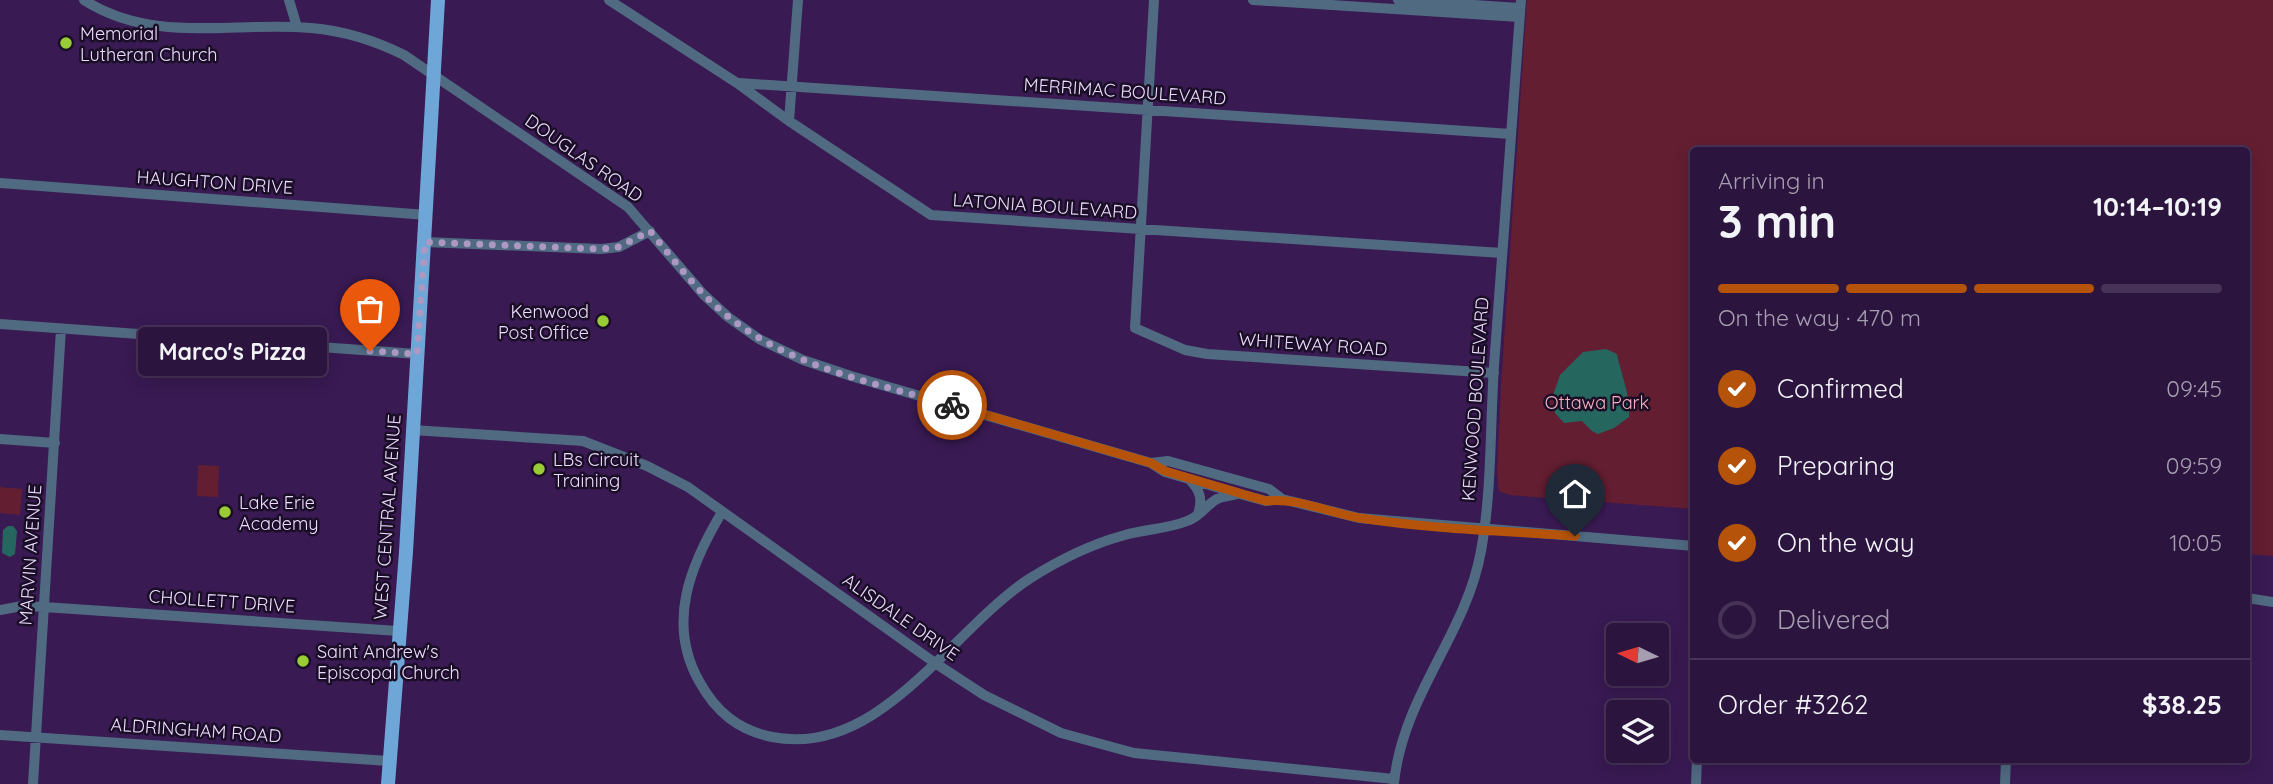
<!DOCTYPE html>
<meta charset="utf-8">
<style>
body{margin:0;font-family:Quicksand,sans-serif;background:#372149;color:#f1f3f6;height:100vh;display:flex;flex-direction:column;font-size:26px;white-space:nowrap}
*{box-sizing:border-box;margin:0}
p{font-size:23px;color:#a69eb0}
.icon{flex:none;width:38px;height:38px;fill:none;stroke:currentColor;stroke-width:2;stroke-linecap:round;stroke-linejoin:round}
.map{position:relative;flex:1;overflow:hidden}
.side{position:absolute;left:1690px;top:147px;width:560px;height:616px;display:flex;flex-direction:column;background:#2b143e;border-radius:7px;box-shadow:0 4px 18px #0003,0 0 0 2px #473358}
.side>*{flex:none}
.needle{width:46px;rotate:275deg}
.buttons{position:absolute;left:1606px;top:623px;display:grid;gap:14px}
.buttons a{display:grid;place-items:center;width:63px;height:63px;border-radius:7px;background:#2b143e;box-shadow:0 4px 18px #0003,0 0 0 2px #473358;font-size:35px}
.pin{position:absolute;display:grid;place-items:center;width:60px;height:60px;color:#fff;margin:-72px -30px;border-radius:50% 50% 50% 0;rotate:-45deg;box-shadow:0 0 7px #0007}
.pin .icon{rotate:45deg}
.courier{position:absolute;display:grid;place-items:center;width:70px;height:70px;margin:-35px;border:5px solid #b45309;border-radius:50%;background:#fff;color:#222;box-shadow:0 2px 9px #0007}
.bubble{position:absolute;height:49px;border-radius:7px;background:#2b143e;box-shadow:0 4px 18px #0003,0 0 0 2px #473358;font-size:23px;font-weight:800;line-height:49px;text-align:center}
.overview em{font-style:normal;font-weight:800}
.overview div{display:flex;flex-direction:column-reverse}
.overview{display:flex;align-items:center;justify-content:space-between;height:119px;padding:0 28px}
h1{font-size:46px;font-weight:800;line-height:52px}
.bar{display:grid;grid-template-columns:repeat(4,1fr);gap:10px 7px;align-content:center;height:84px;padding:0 28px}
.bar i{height:9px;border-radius:5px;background:#473358}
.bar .current{background:#b45309}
.bar p{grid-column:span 4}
.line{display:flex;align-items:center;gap:18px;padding:0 28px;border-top:2px solid #473358}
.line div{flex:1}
ol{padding:0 28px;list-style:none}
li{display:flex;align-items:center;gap:21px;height:77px}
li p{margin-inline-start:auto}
li .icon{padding:7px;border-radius:50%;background:#b45309;color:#fff;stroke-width:4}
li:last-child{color:#a69eb0}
li i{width:38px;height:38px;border:4px solid #473358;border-radius:50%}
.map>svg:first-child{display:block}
.green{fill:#641e32}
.water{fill:#25665f}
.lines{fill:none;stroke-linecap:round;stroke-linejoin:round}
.minor{stroke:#506a82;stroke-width:10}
.major{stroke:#6fa6d8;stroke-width:14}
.done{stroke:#ad97c3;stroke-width:7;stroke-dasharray:0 12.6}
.route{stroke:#b45309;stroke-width:9}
.poi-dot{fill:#99cb35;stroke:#1a0e26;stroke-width:2.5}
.labels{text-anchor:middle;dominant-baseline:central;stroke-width:5;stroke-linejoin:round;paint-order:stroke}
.poi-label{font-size:18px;fill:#ecdbff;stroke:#1a0e26;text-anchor:start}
.street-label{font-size:18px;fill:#ecdbff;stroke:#1a0e26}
.park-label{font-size:18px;fill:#f7b1be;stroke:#1a0e26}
</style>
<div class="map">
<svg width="2273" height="784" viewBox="0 0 2273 784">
<rect width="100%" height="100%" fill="#391a53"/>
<!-- green -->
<path class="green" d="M1527 0H2273V556L2247 554V150H1694V509L1509 495 1499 491 1497 471 1501 386Z
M198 465 219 466 218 497 197 496Z
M0 487 22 489 20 515 0 513Z"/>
<!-- water -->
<path class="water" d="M1606 349 1617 354C1621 375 1631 396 1629 417L1614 428 1598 434 1592 431 1582 421 1564 423 1555 413 1553 395 1560 375 1583 352Z
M8 526H13L17 531 15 554 10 557 2 553 3 530Z"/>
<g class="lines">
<!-- minor -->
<path class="minor" d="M84 0C154 45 234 21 311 28 345 31 374 40 404 55L628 207 703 294 728 317 759 339 803 360 851 376 1151 463 1165 472 1240 494 1266 501 1282 499
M289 0 297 27
M609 0 737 83 789 121 931 215 1502 253
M1154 0 1135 328 1185 350 1207 354 1494 373
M1253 0 1519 17
M1398 0 1520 8
M739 83 1511 134
M789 121 798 0
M0 183 427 215
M425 242 601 249 619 247 650 231
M0 324 417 354
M412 430 583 441 647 466 688 487 935 663 984 695 1061 733 1134 753 1394 779
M0 439 55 443
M1151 463 1168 461 1269 489 1282 499 1359 518 1694 546
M1189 479C1200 490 1203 499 1198 514
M722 512C691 564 666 622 699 681 716 712 738 730 772 737 880 758 950 631 1029 579 1059 560 1091 544 1125 535 1145 529 1168 529 1187 521 1200 517 1206 505 1217 499 1223 496 1231 496 1237 494
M2247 598 2273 602
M0 610 22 606 44 607 398 631
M0 735 389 761
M1394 783C1403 695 1466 635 1481 551 1492 490 1490 427 1494 366 1503 244 1512 122 1521 0
M33 784 61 329
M1696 784 1697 760
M2005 784 2006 760"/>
<!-- major -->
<path class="major" d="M388 784 406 552 438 0"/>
</g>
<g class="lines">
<!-- done -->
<path class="done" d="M370 351 417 354 425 242 601 249 619 247 650 231C674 260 696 290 725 314 789 367 874 383 952 405"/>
<!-- route -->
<path class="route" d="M952 405 1151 463 1165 471 1266 501C1298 497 1329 513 1360 518 1431 529 1504 531 1575 536"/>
</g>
<!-- markers -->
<g class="poi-dot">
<circle cx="66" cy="43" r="7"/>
<circle cx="603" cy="321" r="7"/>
<circle cx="539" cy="469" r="7"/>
<circle cx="225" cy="512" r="7"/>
<circle cx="303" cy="661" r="7"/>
</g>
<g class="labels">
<!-- poi labels -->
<g class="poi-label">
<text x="80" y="33">Memorial<tspan x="80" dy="21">Lutheran Church</tspan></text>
<text x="589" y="311" text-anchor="end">Kenwood<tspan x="589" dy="21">Post Office</tspan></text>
<text x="553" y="459">LBs Circuit<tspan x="553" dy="21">Training</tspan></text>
<text x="239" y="502">Lake Erie<tspan x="239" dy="21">Academy</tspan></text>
<text x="317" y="651">Saint Andrew's<tspan x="317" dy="21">Episcopal Church</tspan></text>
</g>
<!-- street labels -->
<g class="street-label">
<text transform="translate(1125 91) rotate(4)">MERRIMAC BOULEVARD</text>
<text transform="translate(584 158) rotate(35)">DOUGLAS ROAD</text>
<text transform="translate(215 182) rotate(4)">HAUGHTON DRIVE</text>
<text transform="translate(1045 206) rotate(4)">LATONIA BOULEVARD</text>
<text transform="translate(1313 344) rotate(4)">WHITEWAY ROAD</text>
<text transform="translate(1475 399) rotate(-86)">KENWOOD BOULEVARD</text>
<text transform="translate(387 517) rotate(-86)">WEST CENTRAL AVENUE</text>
<text transform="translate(30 555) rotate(-86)">MARVIN AVENUE</text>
<text transform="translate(222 601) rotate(4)">CHOLLETT DRIVE</text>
<text transform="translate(901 617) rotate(35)">ALISDALE DRIVE</text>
<text transform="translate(196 730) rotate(4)">ALDRINGHAM ROAD</text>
</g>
<!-- park labels -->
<g class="park-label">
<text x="1597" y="402">Ottawa Park</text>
</g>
</g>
</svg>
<div class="buttons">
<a><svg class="needle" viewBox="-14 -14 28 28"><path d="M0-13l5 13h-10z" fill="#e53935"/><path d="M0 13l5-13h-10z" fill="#a69eb0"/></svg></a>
<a><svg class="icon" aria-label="layers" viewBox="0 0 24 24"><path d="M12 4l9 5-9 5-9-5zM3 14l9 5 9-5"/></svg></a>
</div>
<div class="pin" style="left:370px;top:351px;background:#ea580c"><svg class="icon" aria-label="bag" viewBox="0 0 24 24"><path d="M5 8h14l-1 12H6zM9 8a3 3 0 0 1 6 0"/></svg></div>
<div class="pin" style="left:1575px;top:536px;background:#1f2937"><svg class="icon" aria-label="home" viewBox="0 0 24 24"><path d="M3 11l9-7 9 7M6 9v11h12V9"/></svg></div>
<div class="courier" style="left:952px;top:405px"><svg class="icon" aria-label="bike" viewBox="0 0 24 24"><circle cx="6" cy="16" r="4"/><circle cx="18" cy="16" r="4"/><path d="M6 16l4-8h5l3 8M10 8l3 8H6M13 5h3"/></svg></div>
<div class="bubble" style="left:138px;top:327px;width:189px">Marco's Pizza</div>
<section class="side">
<div class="overview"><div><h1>3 min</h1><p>Arriving in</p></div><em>10:14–10:19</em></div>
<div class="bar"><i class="current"></i><i class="current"></i><i class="current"></i><i></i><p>On the way · 470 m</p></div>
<ol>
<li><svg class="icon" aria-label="check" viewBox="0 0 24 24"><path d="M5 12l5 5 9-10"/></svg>Confirmed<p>09:45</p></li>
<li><svg class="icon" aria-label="check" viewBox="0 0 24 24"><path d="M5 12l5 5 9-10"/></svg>Preparing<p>09:59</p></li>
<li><svg class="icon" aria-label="check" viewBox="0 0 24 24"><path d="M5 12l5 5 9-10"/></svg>On the way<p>10:05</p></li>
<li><i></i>Delivered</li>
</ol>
<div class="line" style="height:91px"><div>Order #3262</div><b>$38.25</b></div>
</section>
</div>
